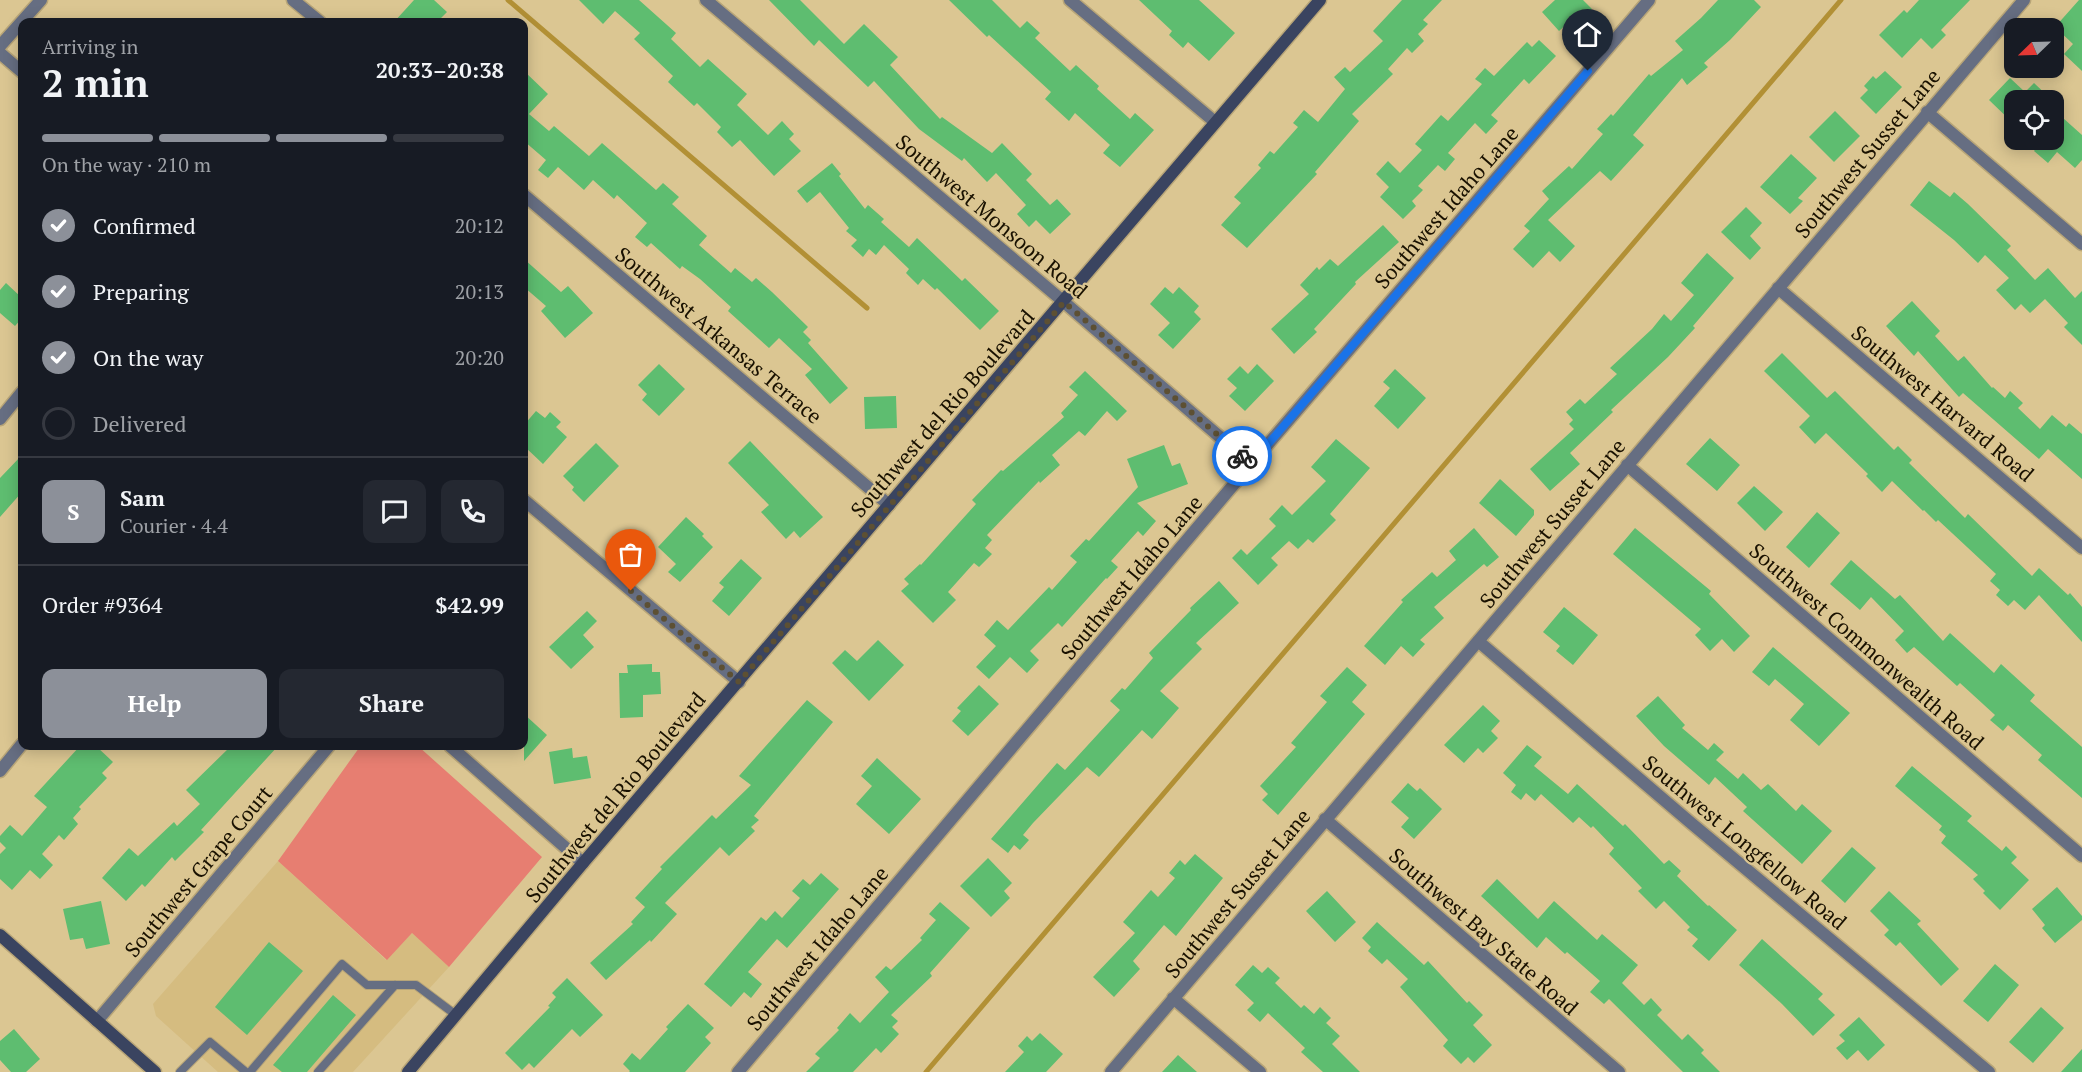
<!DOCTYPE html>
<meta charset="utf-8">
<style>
body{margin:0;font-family:"PT Serif",serif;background:#242831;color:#f1f3f6;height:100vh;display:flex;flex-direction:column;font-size:22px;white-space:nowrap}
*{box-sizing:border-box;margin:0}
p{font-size:20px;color:#9ea1a6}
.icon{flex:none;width:33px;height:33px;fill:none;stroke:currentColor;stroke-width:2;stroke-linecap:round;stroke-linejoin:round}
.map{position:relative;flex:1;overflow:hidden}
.sheet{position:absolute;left:18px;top:18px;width:510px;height:732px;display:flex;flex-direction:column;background:#171b24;border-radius:12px;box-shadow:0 3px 15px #0003}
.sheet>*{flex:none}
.needle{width:39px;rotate:247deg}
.fabs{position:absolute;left:2004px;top:18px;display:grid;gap:12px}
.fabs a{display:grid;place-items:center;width:60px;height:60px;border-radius:12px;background:#171b24;box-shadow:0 3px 15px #0003;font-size:30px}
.pin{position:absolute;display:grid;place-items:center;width:51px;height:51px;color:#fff;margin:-62px -26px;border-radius:50% 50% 50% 0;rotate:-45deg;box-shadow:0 0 6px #0007}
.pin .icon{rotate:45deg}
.courier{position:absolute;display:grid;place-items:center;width:60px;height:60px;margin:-30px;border:4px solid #1a73e8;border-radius:50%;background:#fff;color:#222;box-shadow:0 2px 8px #0007}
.overview em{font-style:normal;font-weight:700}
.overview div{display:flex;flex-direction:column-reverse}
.overview{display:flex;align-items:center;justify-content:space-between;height:102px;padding:0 24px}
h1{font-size:39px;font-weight:700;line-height:45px}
.bar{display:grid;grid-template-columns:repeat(4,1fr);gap:9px 6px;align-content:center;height:72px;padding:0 24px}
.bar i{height:8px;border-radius:4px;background:#363941}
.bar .active{background:#8c9099}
.bar p{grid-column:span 4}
.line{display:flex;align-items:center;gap:15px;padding:0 24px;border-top:2px solid #363941}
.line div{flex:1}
.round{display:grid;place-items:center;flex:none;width:63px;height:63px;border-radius:12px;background:#242831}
ol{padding:0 24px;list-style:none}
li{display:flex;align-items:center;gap:18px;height:66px}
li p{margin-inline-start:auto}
li .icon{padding:6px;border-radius:50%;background:#8c9099;color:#fff;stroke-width:4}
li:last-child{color:#9ea1a6}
li i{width:33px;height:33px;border:3px solid #363941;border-radius:50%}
.action{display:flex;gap:12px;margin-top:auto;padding:12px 24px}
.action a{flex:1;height:69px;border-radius:12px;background:#8c9099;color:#fff;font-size:24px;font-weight:700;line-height:69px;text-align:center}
.action a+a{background:#242831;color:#f1f3f6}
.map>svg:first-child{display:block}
.built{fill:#d5bc80}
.green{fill:#e77e71}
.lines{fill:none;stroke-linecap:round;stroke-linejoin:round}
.stream{stroke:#b29035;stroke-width:5}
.building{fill:#5ebd70}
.lane-casing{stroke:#b8a578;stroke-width:10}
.street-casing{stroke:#b8a578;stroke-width:15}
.secondary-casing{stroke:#b8a578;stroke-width:15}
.lane{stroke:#666e82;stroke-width:8}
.street{stroke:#666e82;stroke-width:12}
.secondary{stroke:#3a4460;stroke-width:12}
.done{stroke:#5d5033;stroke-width:6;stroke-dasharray:0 10.8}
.route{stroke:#1a73e8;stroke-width:8}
.labels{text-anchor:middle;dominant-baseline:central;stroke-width:4.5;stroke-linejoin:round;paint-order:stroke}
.street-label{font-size:21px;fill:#191100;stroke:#dbc692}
</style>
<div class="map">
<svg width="2082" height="1072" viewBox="0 0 2082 1072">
<rect width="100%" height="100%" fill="#dbc692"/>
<!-- built -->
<path class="built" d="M278 861 386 960 412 933 449 967 353 1072H218L156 1016 153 1004Z"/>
<!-- green -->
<path class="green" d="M365 746H418L542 857 449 967 412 933 387 960 278 861 359 748Z"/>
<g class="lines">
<!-- stream -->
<path class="stream" d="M508 0 867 308
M926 1072 1841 0"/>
</g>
<!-- building -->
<path class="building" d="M414 0H434L447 12 437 22H394Z
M579 0H639L676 33 671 39 700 67 708 59 747 94 737 105 768 135 782 121 794 134 789 139 801 151 774 176 740 140 732 147 717 132 721 127 697 103 694 106 668 82 673 76 634 39 640 33 615 11 603 24Z
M769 0H800L844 44 864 24 898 57 890 65 940 119 942 117 992 153 1002 143 1032 174 1026 180 1050 205 1057 199 1071 214 1050 234 1036 220 1029 227 1017 214 1026 205 996 173 987 182 964 158 962 161 919 129 874 81 868 87 819 40 814 46Z
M949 0H992L1020 28 1027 21 1040 33 1035 38 1070 71 1076 65 1099 86 1097 89 1130 119 1135 113 1154 130 1120 167 1103 153 1110 145 1075 113 1069 121 1045 99 1051 92 989 35 987 37Z
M1139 0H1199L1235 33 1209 61 1188 42 1183 48 1169 35 1172 31Z
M1402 0H1442L1423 20 1428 24 1418 34 1424 41 1412 53 1407 48 1388 69 1393 74 1352 114 1359 121 1315 172 1317 174 1247 248 1221 225 1241 203 1234 197 1261 168 1258 165 1270 151 1274 154 1298 127 1293 123 1304 110 1318 122 1345 89 1334 77 1345 67 1350 72 1383 41 1373 31Z
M1555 0H1583L1592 9 1581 19 1577 15 1559 31 1542 12Z
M1718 0H1754L1761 7 1730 40 1704 63 1708 67 1687 85 1682 78 1633 135 1644 145 1611 181 1600 171 1548 220 1575 246 1560 262 1549 251 1533 268 1513 249 1530 231 1524 226 1549 199 1542 191 1569 166 1572 169 1603 134 1597 129 1611 114 1613 116 1649 74 1651 76 1683 50 1675 41 1701 18Z
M1919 0H1970L1941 30 1946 35 1932 49 1921 38 1902 58 1879 35 1904 10 1907 13Z
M2079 0H2082V71L2064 54 2073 44 2055 27Z
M1539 40 1556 56 1529 84 1524 79 1491 115 1498 121 1486 134 1475 123 1448 153 1455 159 1445 171 1438 165 1418 186 1423 190 1412 201 1416 206 1403 219 1380 197 1389 187 1376 174 1388 161 1400 173 1422 150 1415 144 1441 115 1448 121 1482 84 1475 79 1485 68 1494 76 1527 42 1532 47Z
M524 71 548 94 529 114 549 131 554 126 589 156 602 143 656 190 663 183 679 197 672 204 707 236 699 245 731 273 735 268 752 282 756 278 772 292 808 327 803 332 811 340 808 343 848 388 830 404 805 375 812 369 779 338 769 348 728 311 731 307 700 279 682 266 680 269 651 243 647 247 635 237 647 223 617 195 614 199 593 180 584 190 558 167 548 178 538 170 546 160 524 141Z
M1885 71 1902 87 1876 114 1860 98 1868 90 1864 86 1873 76 1876 79Z
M2010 78 2025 92 2034 83 2052 100H2014V124L1989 100Z
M1835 111 1860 136 1834 162 1809 137Z
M2063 118 2082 135V160L2075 168 2057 152 2048 163 2034 151 2042 140H2054V128Z
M1791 154 1817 178 1798 198 1803 201 1790 214 1760 187Z
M832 163 841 174 839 176 865 209 868 205 884 219 881 222 909 247 917 238 962 281 965 278 999 311 980 330 937 288 935 290 923 279 918 285 906 273 909 269 884 245 876 255 869 249 863 257 851 246 857 240 846 231 849 228 820 192 807 203 797 191Z
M1929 181 1950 197 1954 192 1968 204 2011 246 2007 250 2035 280 2048 268 2075 298 2082 291V345L2064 327 2068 323 2045 299 2030 313 2021 304 2015 310 1996 290 2009 278 1985 255 1978 263 1954 240 1910 205Z
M1746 207 1762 223 1750 236 1761 248 1750 260 1721 232Z
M1383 225 1399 242 1355 282 1356 284 1314 329 1317 332 1294 354 1271 329 1309 294 1300 285 1317 267 1319 270 1330 259 1338 266Z
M1707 253 1734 278 1693 326 1695 328 1668 357 1611 410 1613 412 1570 453 1580 464 1550 491 1530 469 1574 429 1569 424 1573 420 1566 412 1580 399 1585 404 1617 374 1610 368 1652 329 1664 314 1671 321 1694 295 1681 283Z
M524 259 561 292 568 286 593 313 565 338 541 311 546 306 524 287Z
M6 283 22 298V318L15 326 0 313V290Z
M1165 287 1173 294 1179 287 1199 306 1194 312 1201 319 1173 349 1158 335 1170 323 1150 304Z
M1912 301 1940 331 1935 336 1958 361 1964 356 1992 388 1993 387 2005 398 2010 391 2023 403 2018 408 2040 429 2052 415 2066 427 2069 423 2082 434V479L2048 449 2039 459 1963 393 1959 397 1918 351 1914 356 1886 326Z
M1782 353 1827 398 1835 391 1894 450 1898 446 1912 460 1909 463 1965 518 1968 514 2032 576 2039 568 2068 595 2070 593 2082 607V642L2039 595 2025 610 2014 600 2008 606 1996 595 2000 590 1990 581 1996 574 1938 520 1936 522 1924 510 1923 511 1892 481 1882 492 1866 476 1868 474 1826 433 1815 444 1799 427 1810 416 1764 371Z
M659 364 685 389 659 416 642 400 647 394 638 385Z
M1257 364 1274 381 1245 411 1229 396 1237 388 1227 379 1240 366 1248 374Z
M1395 369 1426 398 1398 429 1374 406 1390 388 1383 382Z
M1085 371 1127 411 1117 421 1107 411 1085 436 1079 431 1052 455 1060 465 1040 483 1039 481 987 535 992 540 985 548 992 554 979 567 974 563 948 592 956 600 933 623 901 591 909 584 904 579 920 564 921 565 976 504 972 500 1001 470 1003 471 1064 417 1061 413 1078 395 1069 387Z
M896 396 897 428 865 429 864 397Z
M536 411 545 418 550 412 561 422 556 427 567 437 543 464 524 446V425Z
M1710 438 1740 465 1717 491 1686 464Z
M1336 439 1370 468 1330 514 1336 520 1313 543 1308 539 1298 549 1289 541 1271 558 1278 565 1258 585 1232 558 1241 549 1247 555 1276 526 1269 519 1282 505 1292 515 1326 481 1311 467Z
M750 441 823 517 800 538 794 531 786 539 761 512 769 505 728 463Z
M596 443 619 466 584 502 572 490 574 487 563 476Z
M1164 445 1172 466 1180 463 1188 484 1137 503 1156 521 1143 536 1138 531 1111 561 1118 567 1107 579 1106 578 1062 627 1058 623 1030 651 1039 660 1027 673 1010 657 989 679 976 667 996 646 984 635 997 620 1008 630 1049 587 1052 590 1077 562 1070 556 1086 539 1089 541 1138 487 1127 459Z
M22 455V492L0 517V478Z
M1500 479 1534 510V515L1516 536 1479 503Z
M1754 486 1783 512 1765 531 1737 503Z
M1817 512 1840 533 1809 568 1786 547Z
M686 517 704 534 702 536 713 547 680 582 668 572 676 564 658 547Z
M1474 528 1499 557 1487 567 1484 564 1434 607 1444 618 1420 640 1425 644 1413 657 1401 646 1385 665 1364 646 1403 602 1401 600 1432 572 1437 577 1456 560 1449 551Z
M1635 528 1711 591 1709 594 1750 636 1734 652 1722 639 1710 651 1695 635 1701 629 1613 554Z
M741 559 762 578 729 616 712 601 724 587 719 583Z
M1851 560 1895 599 1900 595 1943 641 1950 633 1994 673 2001 664 2035 695 2030 701 2082 747V798L2038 760 2042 755 2008 725 2003 731 1990 720 1995 715 1960 683 1957 686 1914 647 1907 653 1895 640 1904 631 1871 597 1860 610 1830 584Z
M1219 581 1239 603 1196 643 1202 649 1160 691 1179 708 1152 739 1142 730 1099 777 1087 767 1033 823 1023 835 1029 840 1020 850 1014 845 1008 853 991 839 1057 763 1065 770 1120 710 1110 701 1122 688 1125 690 1153 658 1149 653 1191 610 1190 608Z
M1564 607 1598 635 1573 665 1556 651 1560 646 1543 632Z
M587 611 597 621 583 635 594 647 571 669 549 647Z
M878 640 904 665 869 701 832 663 845 650 857 661Z
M1773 647 1850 713 1819 746 1790 720 1804 704 1775 679 1769 686 1752 672Z
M652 664V672H660L661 694 643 695V717L620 718 619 673H628L627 665Z
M1347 667 1367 685 1352 702 1365 714 1278 815 1262 800 1268 794 1260 786 1296 747 1291 743 1327 702 1320 696Z
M979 685 999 704 968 736 952 721 961 711 957 708Z
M1658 696 1685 725 1682 728 1708 750 1714 743 1724 752 1716 760 1738 779 1743 773 1761 790 1768 784 1796 811 1802 804 1832 831 1802 864 1743 811 1747 807 1715 777 1709 785 1664 746 1636 716Z
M807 700 833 722 754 816 759 820 751 827 755 831 729 856 720 847 665 903 677 914 651 942 650 940 606 980 590 963 633 924 631 922 645 907 635 898 662 869 660 867 712 815 716 819 751 785 739 776Z
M1483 705 1500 721 1491 731 1498 738 1483 753 1478 748 1464 763 1444 745Z
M524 714 547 735 524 761Z
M1527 745 1542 757 1534 766 1568 794 1577 784 1623 826 1625 824 1664 864 1669 860 1681 871 1677 876 1708 906 1709 905 1737 930 1709 961 1692 946 1698 939 1687 930 1690 927 1664 901 1656 909 1638 891 1642 888 1609 854 1614 848 1593 826 1591 828 1579 817 1573 823 1541 794 1535 801 1526 793 1521 800 1511 792 1516 785 1503 773Z
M80 746H96L113 762 102 773 107 778 79 807 81 809 73 818 78 824 64 840 59 835 42 854 53 865 40 879 30 870 12 890 0 879V854L6 848 0 842V836L10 825 22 836 47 807 34 796Z
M231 746H278L201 830 204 832 175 861 172 857 145 887 142 884 126 901 102 878 129 848 138 856 174 822 177 826 200 804 186 790Z
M572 748 573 758 587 756 591 778 554 784 549 752Z
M877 758 921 799 889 834 856 804 872 786 861 776Z
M1912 766 1972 816 1967 821 2002 851 2006 846 2017 857 2011 863 2029 880 2000 910 1983 893 1985 891 1973 879 1978 875 1941 843 1946 836 1939 830 1942 826 1895 786Z
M1408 783 1417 791 1420 788 1442 809 1414 839 1401 827 1409 818 1391 802Z
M1852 847 1876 868 1845 903 1821 881Z
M1195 854 1223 878 1176 936 1164 925 1133 961 1140 969 1114 997 1093 977 1135 933 1123 922 1151 890 1158 897 1175 878 1169 873 1180 860 1185 865Z
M988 858 1012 883 1004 891 1010 898 991 917 960 886Z
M821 873 839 889 787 948 777 939 748 972 762 984 751 998 744 992 731 1007 704 984 761 917 766 921 775 911 782 918 800 898 792 891 803 879 810 885Z
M1497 879 1538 919 1554 901 1597 940 1602 934 1638 965 1622 983 1644 1005 1651 998 1662 1010 1657 1015 1682 1040 1688 1034 1704 1050 1701 1053 1720 1072H1683L1609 999 1604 1004 1590 992 1600 981 1567 952 1565 954 1546 937 1537 948 1481 896Z
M2057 887 2082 916V920L2055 943 2042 928 2045 925 2032 909Z
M1327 891 1356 922 1335 942 1306 911Z
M1889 891 1921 921 1917 924 1959 969 1941 986 1900 942 1896 946 1884 935 1889 930 1870 911Z
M101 901 110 944 86 949 83 938 70 940 63 909Z
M940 902 970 928 930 973 932 976 891 1015 898 1021 892 1027 899 1034 881 1053 876 1048 853 1072H806L820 1058 815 1054 839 1030 837 1028 850 1013 860 1023 889 992 875 977 886 966 891 970 922 940 920 938 936 920 929 914Z
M1377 922 1424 965 1428 961 1467 1003 1469 1001 1483 1015 1473 1025 1492 1045 1474 1063 1468 1057 1461 1064 1443 1046 1448 1040 1400 987 1408 979 1387 959 1382 964 1368 951 1371 947 1362 938Z
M1762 939 1823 994 1818 999 1835 1015 1813 1036 1782 1004 1739 965Z
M269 942 303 971 247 1035 215 1007Z
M1995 964 2019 985 1988 1022 1963 1001Z
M1253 965 1262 973 1268 967 1280 978 1275 983 1301 1008 1304 1005 1314 1014 1320 1007 1331 1018 1326 1023 1340 1036 1332 1044 1360 1072H1323L1301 1052 1305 1048 1268 1013 1260 1022 1247 1010 1254 1003 1235 985Z
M567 978 603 1015 580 1037 572 1029 534 1068 529 1063 522 1070 505 1053 550 1007 548 1006 556 997 552 993Z
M333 995 356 1015 307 1072H282L273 1065Z
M688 1004 714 1028 705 1037 711 1043 685 1072H629L630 1071 623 1064 632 1053 640 1060 668 1029 666 1027Z
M2041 1007 2064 1028 2033 1063 2009 1042Z
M1859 1017 1885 1045 1868 1061 1858 1050 1847 1060 1836 1048 1845 1041 1839 1035Z
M14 1029 40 1059 26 1072H11L0 1060V1041Z
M1040 1033 1063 1054 1046 1072H1005L1024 1052 1018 1046 1027 1036 1032 1041Z
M2082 1049V1072H2061Z
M1178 1055 1197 1072H1162Z"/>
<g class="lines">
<defs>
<path id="lane" d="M180 1072 210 1042 246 1072
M250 1072 342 964 367 985H416L456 1015
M318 1072 395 985"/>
<path id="street" d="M293 0 320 22
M706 0 1064 302 1251 464
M1070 0 1215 122
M0 46 41 0
M0 53 22 72
M1927 112 2082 244
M524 195 889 505
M1778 288 2082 548
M0 419 22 392
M1627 465 2082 856
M524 500 739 682
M1478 641 1691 823 1989 1072
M450 746 583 863
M0 771 22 744
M1325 819 1619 1072
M1173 998 1260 1072
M97 1021 329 746
M738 1072 1251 464 1649 0
M1111 1072 2024 0"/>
<path id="secondary" d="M0 935 155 1072
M408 1072 583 863 1320 0"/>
</defs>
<!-- lane casing -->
<use href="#lane" class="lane-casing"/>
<!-- street casing -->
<use href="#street" class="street-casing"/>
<!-- secondary casing -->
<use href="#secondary" class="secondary-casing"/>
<!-- lane -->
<use href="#lane" class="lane"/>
<!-- street -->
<use href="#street" class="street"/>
<!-- secondary -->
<use href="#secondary" class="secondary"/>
</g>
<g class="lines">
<!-- done -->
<path class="done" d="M631 591 739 682 1064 302 1242 456"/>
<!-- route -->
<path class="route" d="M1242 456 1251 464 1588 71"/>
</g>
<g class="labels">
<!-- street labels -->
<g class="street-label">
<text transform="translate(1867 153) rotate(-50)">Southwest Susset Lane</text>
<text transform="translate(1446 207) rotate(-49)">Southwest Idaho Lane</text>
<text transform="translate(992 216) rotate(40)">Southwest Monsoon Road</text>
<text transform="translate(719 335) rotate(40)">Southwest Arkansas Terrace</text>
<text transform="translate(1943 403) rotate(40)">Southwest Harvard Road</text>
<text transform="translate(942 413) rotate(-49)">Southwest del Rio Boulevard</text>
<text transform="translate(1552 523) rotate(-50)">Southwest Susset Lane</text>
<text transform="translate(1131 577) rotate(-50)">Southwest Idaho Lane</text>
<text transform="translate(1867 646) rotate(41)">Southwest Commonwealth Road</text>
<text transform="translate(615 797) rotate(-50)">Southwest del Rio Boulevard</text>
<text transform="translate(1745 842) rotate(40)">Southwest Longfellow Road</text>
<text transform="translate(198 871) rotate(-50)">Southwest Grape Court</text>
<text transform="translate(1237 893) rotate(-50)">Southwest Susset Lane</text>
<text transform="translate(1484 931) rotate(41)">Southwest Bay State Road</text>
<text transform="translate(817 948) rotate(-50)">Southwest Idaho Lane</text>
</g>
</g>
</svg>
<div class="fabs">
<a><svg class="needle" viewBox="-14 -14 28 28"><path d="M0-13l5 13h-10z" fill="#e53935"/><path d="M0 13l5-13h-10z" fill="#9ea1a6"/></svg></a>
<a><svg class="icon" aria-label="locate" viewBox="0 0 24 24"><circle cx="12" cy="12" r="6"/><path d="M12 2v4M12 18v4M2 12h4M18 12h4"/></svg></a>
</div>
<div class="pin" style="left:631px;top:591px;background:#ea580c"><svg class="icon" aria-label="bag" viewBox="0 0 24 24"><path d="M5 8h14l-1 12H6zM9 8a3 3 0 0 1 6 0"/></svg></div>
<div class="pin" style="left:1588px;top:71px;background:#1f2937"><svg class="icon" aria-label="home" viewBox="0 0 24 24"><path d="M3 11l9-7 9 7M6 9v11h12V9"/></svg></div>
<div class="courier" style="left:1242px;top:456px"><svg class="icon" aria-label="bike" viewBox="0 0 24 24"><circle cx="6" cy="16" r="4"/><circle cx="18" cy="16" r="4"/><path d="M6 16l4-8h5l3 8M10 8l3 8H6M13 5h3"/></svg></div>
<section class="sheet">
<div class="overview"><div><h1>2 min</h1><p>Arriving in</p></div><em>20:33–20:38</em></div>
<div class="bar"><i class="active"></i><i class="active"></i><i class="active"></i><i></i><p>On the way · 210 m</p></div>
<ol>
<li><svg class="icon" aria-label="check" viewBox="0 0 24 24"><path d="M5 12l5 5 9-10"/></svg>Confirmed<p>20:12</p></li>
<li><svg class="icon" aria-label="check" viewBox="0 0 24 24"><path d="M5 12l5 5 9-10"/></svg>Preparing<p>20:13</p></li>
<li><svg class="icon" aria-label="check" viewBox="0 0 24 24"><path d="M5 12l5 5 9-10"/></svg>On the way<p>20:20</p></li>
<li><i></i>Delivered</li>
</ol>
<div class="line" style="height:108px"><b class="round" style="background:#8c9099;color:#fff">S</b><div><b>Sam</b><p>Courier · 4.4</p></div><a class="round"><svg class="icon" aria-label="chat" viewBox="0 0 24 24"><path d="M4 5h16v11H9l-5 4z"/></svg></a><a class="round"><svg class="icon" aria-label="phone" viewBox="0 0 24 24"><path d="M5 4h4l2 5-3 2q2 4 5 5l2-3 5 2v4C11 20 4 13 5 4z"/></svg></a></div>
<div class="line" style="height:78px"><div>Order #9364</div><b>$42.99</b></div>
<div class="action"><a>Help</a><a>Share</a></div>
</section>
</div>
